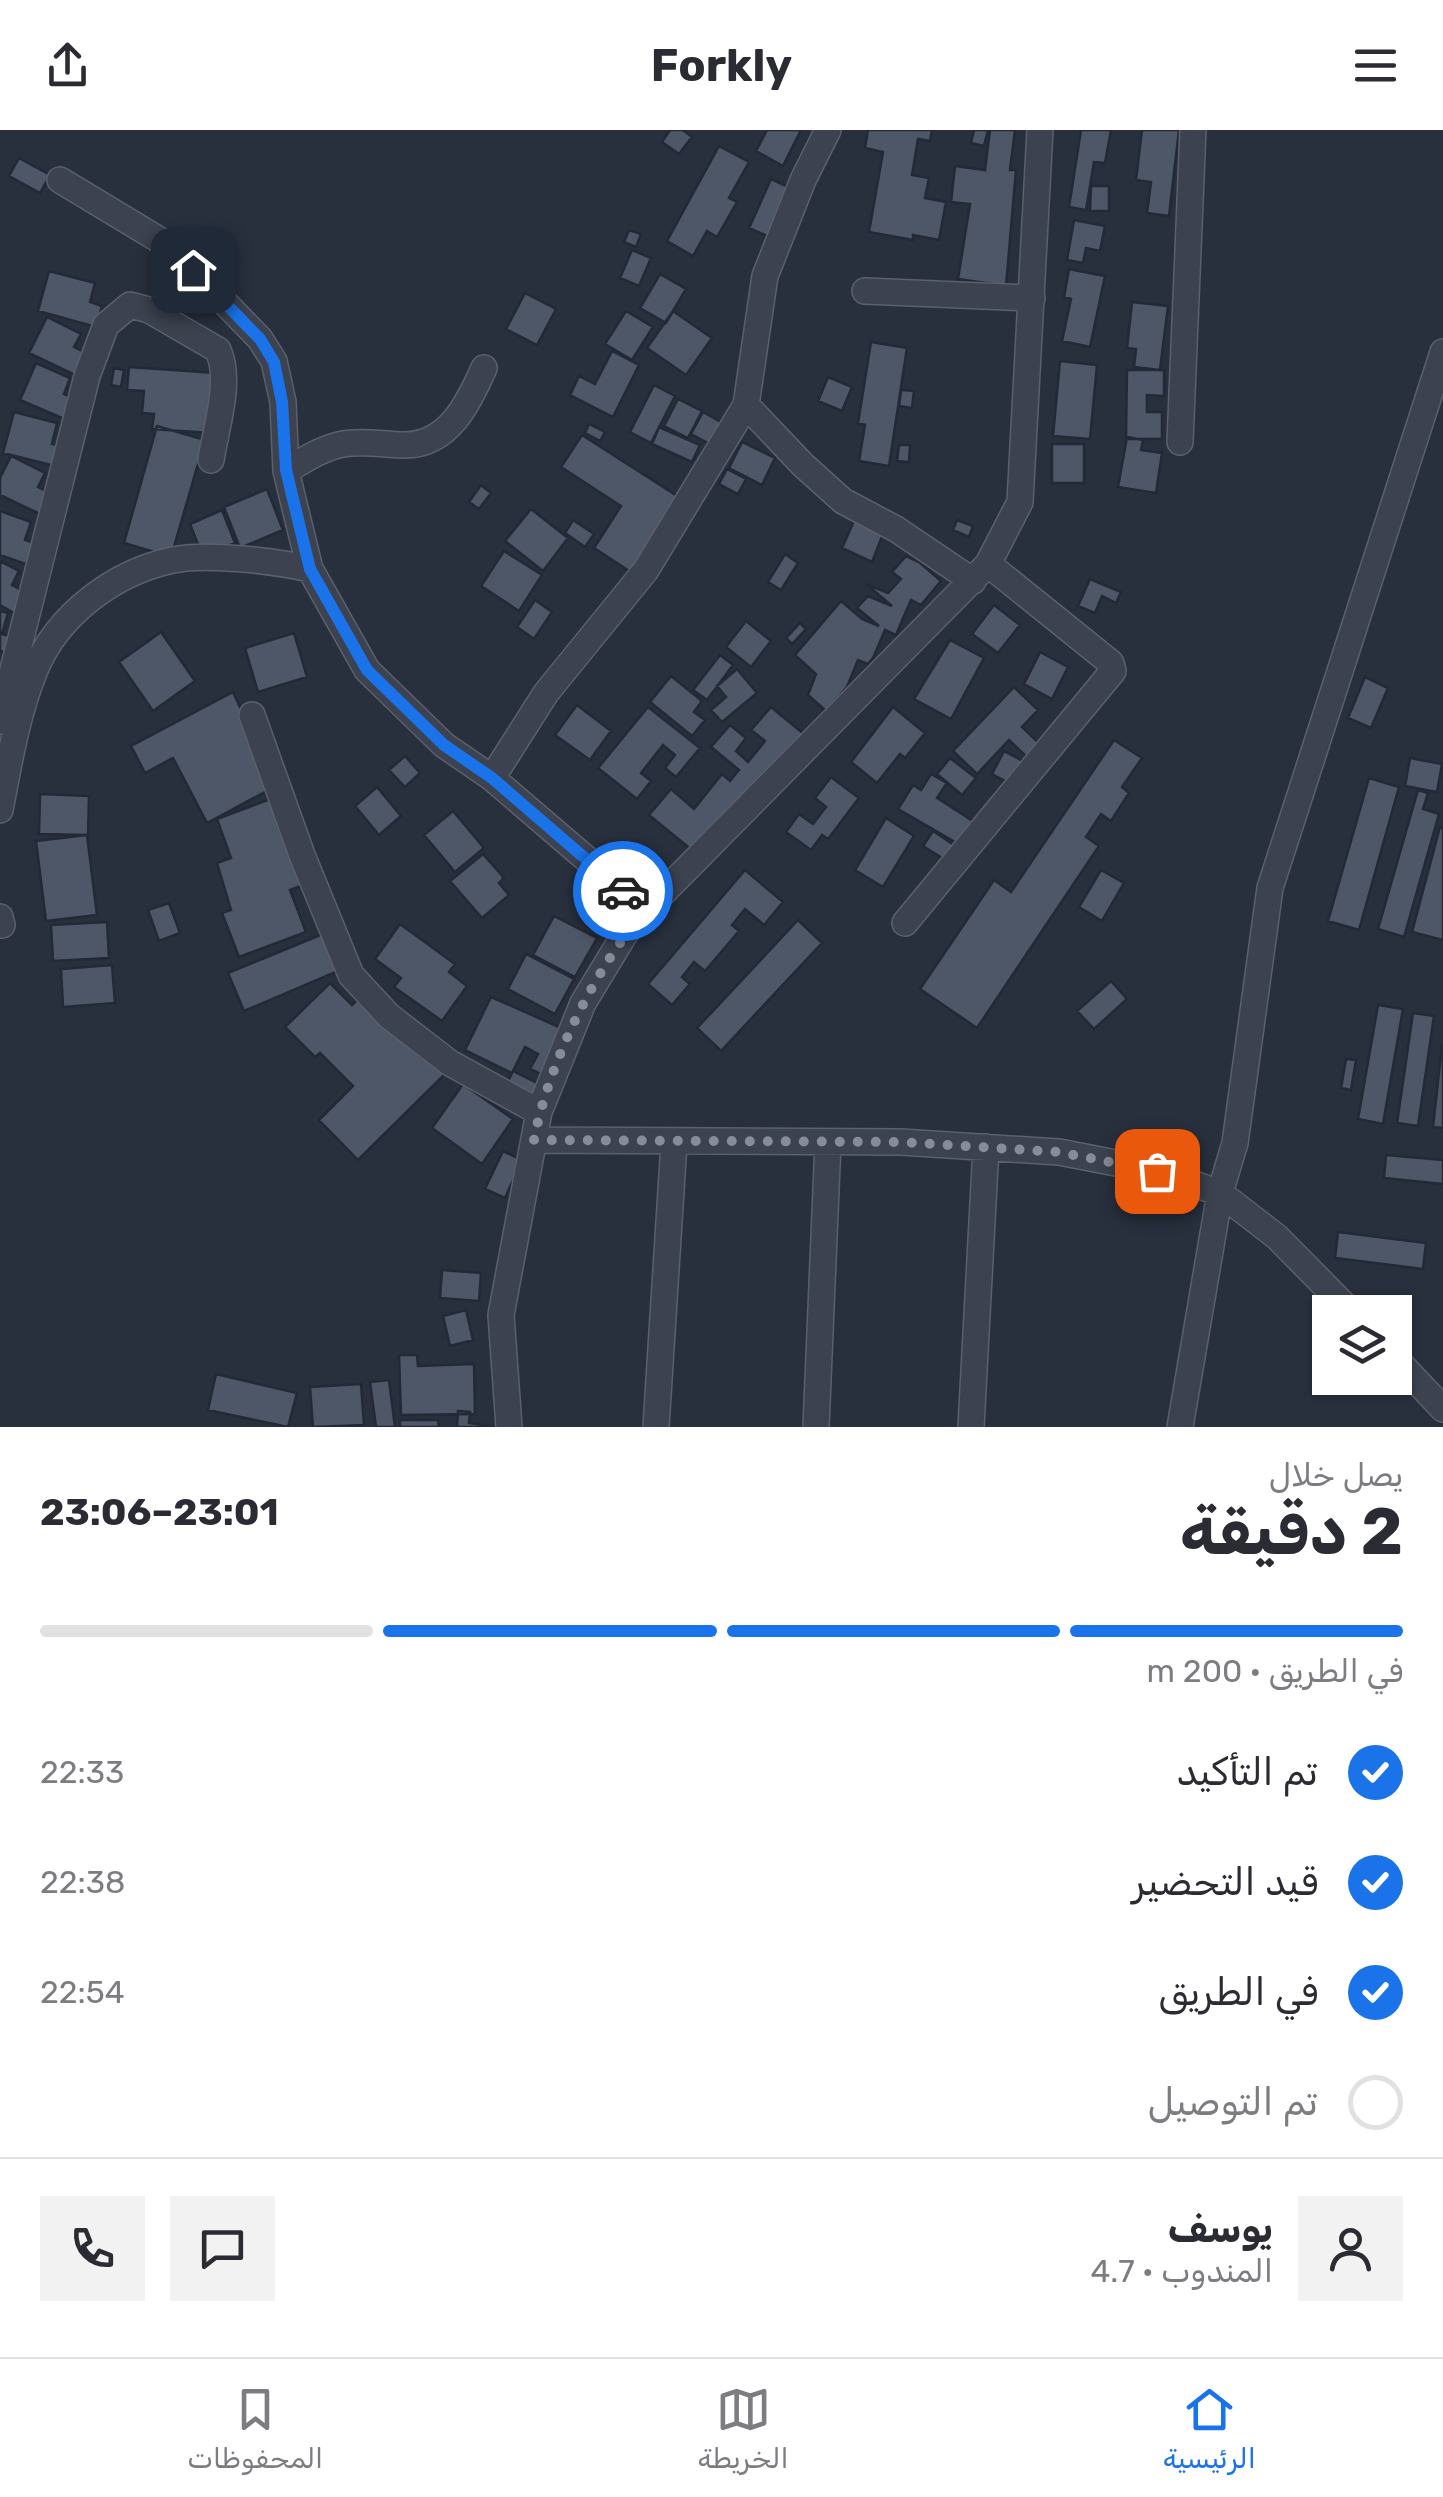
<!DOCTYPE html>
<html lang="ar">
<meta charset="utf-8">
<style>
body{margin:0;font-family:Rubik,Vazirmatn,sans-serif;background:#f2f2f3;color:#2b2b33;direction:rtl;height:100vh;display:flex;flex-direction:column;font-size:38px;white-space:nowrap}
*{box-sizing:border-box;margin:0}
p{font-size:32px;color:#7c7c81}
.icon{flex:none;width:55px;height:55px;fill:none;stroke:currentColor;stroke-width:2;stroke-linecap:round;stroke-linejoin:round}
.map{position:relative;height:1297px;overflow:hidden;direction:ltr}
.panel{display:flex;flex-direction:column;background:#fff;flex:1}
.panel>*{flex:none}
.fabs{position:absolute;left:1312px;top:1165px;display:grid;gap:20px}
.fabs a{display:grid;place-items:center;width:100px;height:100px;border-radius:0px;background:#fff;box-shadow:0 2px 8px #0004;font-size:50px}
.pin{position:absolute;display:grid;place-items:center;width:85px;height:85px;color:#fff;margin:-42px;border-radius:20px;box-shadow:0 5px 15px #0006}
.courier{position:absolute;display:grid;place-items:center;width:100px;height:100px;margin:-50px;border:8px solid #1a73e8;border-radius:50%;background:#fff;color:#222;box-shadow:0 2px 12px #0007}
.head em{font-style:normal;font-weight:700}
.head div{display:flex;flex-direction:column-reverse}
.head{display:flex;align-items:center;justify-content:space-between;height:170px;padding:0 40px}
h1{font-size:65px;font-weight:700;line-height:75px}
.bar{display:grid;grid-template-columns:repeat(4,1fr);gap:15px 10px;align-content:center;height:120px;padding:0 40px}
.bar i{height:12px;border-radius:8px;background:#e1e1e2}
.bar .active{background:#1a73e8}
.bar p{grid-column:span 4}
.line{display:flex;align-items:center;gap:25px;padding:0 40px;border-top:2px solid #e1e1e2}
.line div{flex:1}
.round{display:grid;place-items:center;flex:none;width:105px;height:105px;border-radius:0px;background:#f2f2f3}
ol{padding:0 40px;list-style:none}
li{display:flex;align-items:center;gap:30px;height:110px}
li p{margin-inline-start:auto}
li .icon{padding:10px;border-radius:50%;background:#1a73e8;color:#fff;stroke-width:4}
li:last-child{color:#7c7c81}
li i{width:55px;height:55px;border:5px solid #e1e1e2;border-radius:50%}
header{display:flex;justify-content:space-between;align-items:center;height:130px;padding:0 40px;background:#fff;font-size:45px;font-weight:700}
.tab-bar{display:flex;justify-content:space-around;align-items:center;height:140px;border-top:2px solid #e1e1e2;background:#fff;font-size:28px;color:#7c7c81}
.tab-bar a{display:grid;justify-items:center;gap:5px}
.tab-bar .active{color:#1a73e8}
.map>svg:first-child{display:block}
.building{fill:#4e5767;stroke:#232936;stroke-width:2.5}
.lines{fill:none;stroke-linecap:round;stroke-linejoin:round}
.minor-casing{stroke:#5a606c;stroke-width:28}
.minor{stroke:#3c424f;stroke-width:25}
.done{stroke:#868c98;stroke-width:10;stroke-dasharray:0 18}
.route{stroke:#1a73e8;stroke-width:12}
</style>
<header><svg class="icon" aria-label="menu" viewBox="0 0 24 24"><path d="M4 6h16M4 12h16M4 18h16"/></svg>Forkly<svg class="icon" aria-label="share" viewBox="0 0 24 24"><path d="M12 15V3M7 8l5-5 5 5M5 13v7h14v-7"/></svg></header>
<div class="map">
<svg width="1443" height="1297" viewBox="0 0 1443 1297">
<rect width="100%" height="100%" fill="#28303e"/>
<!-- building -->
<path class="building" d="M670 0H683L692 7 679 24 662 12Z
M767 0H801L783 36 756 21Z
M868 0H932L930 11 918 9 912 45 929 48 925 68 946 72 939 110 913 105V110L869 102 883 22 865 18Z
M974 0H988L984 16 971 13Z
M990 0H1015L1010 40H1016L1006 156 958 149 970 74 951 72 955 36 985 40Z
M1081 0H1111L1105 33 1094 32 1086 80 1069 77Z
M1142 0H1179L1169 86 1147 83 1151 52 1136 50Z
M719 16 749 32 729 68 737 72 717 107 707 101 693 126 667 111Z
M19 28 50 45 40 63 9 46Z
M771 49 793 59 772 108 749 98Z
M1091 56H1109V81H1090Z
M1074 90 1105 96 1100 121 1086 118 1083 133 1067 130Z
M629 100 641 104 636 117 624 112Z
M632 120 651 128 639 156 620 148Z
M1069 139 1105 146 1090 217 1062 211 1071 169 1064 167Z
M49 141 95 153 90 172 102 176 96 197 38 181Z
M660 144 686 159 666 193 640 178Z
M525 163 556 179 537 215 506 199Z
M1132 172 1168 176 1160 240 1134 237 1136 219 1127 218Z
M626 181 653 197 632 230 605 214Z
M673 181 712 208 686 245 647 218Z
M47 187 81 204 74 217 90 225 79 247 29 223Z
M871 212 907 218 889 336 859 331 865 295 858 293Z
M612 221 639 235 613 287 570 265 579 246 595 254Z
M1060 231 1097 235 1090 309 1053 306Z
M36 233 70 248 64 264 78 270 69 291 20 270Z
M129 237 216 243 211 303 152 299 154 284 142 283 144 261 127 260Z
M114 238 124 240 121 257 111 255Z
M1127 240H1164V266L1147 265V282H1162V309H1126Z
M828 247 852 257 842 281 818 271Z
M654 255 675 266 651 313 630 302Z
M901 260 914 261 912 278 899 276Z
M678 269 702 281 688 308 664 296Z
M14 282 57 293 52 314 64 316 59 337 3 323Z
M703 282 728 296 717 318 691 304Z
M589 294 605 302 600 311 585 303Z
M157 296 205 310 171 427 124 413Z
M659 297 700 315 692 332 652 314Z
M582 305 685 371 637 446 594 418 621 376 561 337Z
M1127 307 1143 310 1141 320 1162 323 1156 363 1118 357Z
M742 312 775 328 762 355 729 338Z
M1052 314H1084V353H1052Z
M899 315H910L909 332 897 331Z
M11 326 45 343 38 357 52 364 42 385 0 365V348Z
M727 339 746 349 738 364 719 354Z
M481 355 491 363 479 379 469 372Z
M267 359 283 400 240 418 224 377Z
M531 379 568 408 543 441 505 411Z
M222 380 235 413 203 427 190 394Z
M0 381 31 392 25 410 39 414 31 436 0 425Z
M573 390 594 404 585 417 565 403Z
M957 390 973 396 969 407 953 400Z
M854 391 883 404 872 432 842 418Z
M504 421 542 445 519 481 481 456Z
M785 424 798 433 781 460 768 452Z
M906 426 919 432 941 451 921 475 911 470 896 505 885 500 873 528 868 534 858 530 847 557 826 581 808 565 816 544 795 525 841 471 862 489 879 496 857 478 868 466 892 476 866 454 888 463 901 449 892 442Z
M0 431 19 441 12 455 27 463 16 484 0 475Z
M1090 449 1121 462 1116 473 1102 466 1095 483 1078 476Z
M535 470 552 482 534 509 517 497Z
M994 475 1020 495 998 523 972 504Z
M0 481 8 483 2 504 14 507 9 523 0 521Z
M746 491 771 511 751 537 726 517Z
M800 493 806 499 792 514 786 508Z
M161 502 195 551 153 581 119 532Z
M294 503 307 547 258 562 245 518Z
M950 510 984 528 951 589 914 569Z
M1040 522 1068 537 1052 569 1024 554Z
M720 525 733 535 707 570 693 560Z
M737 539 757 563 722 592 711 580 726 567 717 556Z
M671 546 702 571 694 582 705 590 692 606 650 572Z
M1365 547 1388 558 1371 598 1348 588Z
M1014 557 1038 580 1022 597 1044 618 1031 631 1009 610 977 644 953 621Z
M233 562 276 656 207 693 173 628 145 643 131 616Z
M577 575 611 601 590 630 555 605Z
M648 577 700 618 676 647 665 638 675 625 663 615 641 643 651 651 637 669 598 638Z
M771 577 805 605 699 726 649 685 671 659 694 679 722 644 730 651 739 640 711 617 730 595 746 608 736 621 748 632 765 611 751 600Z
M893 577 925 603 905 628 900 624 877 653 851 632Z
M1114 610 1142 628 1122 657 1129 663 1111 691 1101 684 1086 707 1099 716 977 898 920 859 994 750 1011 762Z
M1004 621 1027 633 1014 656 992 644Z
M405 626 420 643 405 657 389 640Z
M950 628 976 648 962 665 937 644Z
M1410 628 1442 634 1437 662 1405 656Z
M931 644 947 653 937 668 976 693 962 716 898 679 913 655 921 660Z
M831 647 859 668 828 709 822 705 811 720 786 702 799 684 813 694 826 677 815 668Z
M1369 648 1399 657 1359 800 1328 791Z
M377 657 401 686 379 705 355 676Z
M1418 660 1428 663 1423 679 1439 684 1404 807 1378 799Z
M40 664 89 666 88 705 39 704Z
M276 667 306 754 290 760 306 802 239 827 222 783 231 780 217 733 231 728 217 689Z
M453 681 484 718 455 742 424 705Z
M886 688 914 706 883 757 855 740Z
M1440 697 1443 698V810L1412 802Z
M933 701 957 717 947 731 923 716Z
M87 705 97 785 46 791 36 711Z
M483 724 504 748 499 753 509 765 482 788 450 751Z
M745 740 783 772 764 795 745 779 732 795 739 801 705 841 694 832 682 847 690 854 672 875 648 854Z
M1101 740 1124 753 1102 791 1079 777Z
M169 773 180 803 159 811 148 780Z
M554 786 597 808 575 847 533 825Z
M798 790 822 813 721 921 697 898Z
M107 792 109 828 53 831 51 795Z
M400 794 455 834 449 842 467 856 442 891 394 857 401 848 375 829Z
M330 801 345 838 244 881 228 843Z
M526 824 574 849 555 884 508 859Z
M112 835 115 873 63 877 61 839Z
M1111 851 1127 869 1094 899 1077 881Z
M330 853 352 875 360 867 446 943 358 1030 319 990 353 956 320 923 315 927 285 897Z
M491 867 568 901 545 946 530 939 538 924 525 917 513 941 541 955 532 975 503 961 512 943 465 920Z
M1378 875 1403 879 1383 994 1358 989Z
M1413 883 1434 886 1418 996 1397 993Z
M1442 915H1443V998L1433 997Z
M1346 929 1356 930 1351 960 1341 958Z
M463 954 513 989 482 1034 432 998Z
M503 1021 522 1030 505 1068 485 1059Z
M1386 1025 1443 1030V1054L1384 1048Z
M1338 1102 1426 1113 1423 1139 1335 1128Z
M442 1140 481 1143 479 1171 440 1168Z
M466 1180 473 1210 450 1216 443 1186Z
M399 1225H417L418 1236 474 1234 475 1284 401 1285Z
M216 1244 297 1263 288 1297 208 1280Z
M389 1250 395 1297H376L370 1252Z
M361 1254 364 1295 313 1297 310 1257Z
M458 1281 470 1282 469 1293 499 1297H457Z
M400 1290H438L439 1297H400Z"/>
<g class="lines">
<defs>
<path id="minor" d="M60 50 171 117 260 209 274 231 283 272 286 341 310 439 367 540 444 615 492 648 646 780
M865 161 1032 168
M746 275 803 335 843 371 896 399 973 451
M1180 312 1193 0
M286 341C304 330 322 318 343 314 363 310 385 315 405 315 449 315 469 272 484 238
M252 585 302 725 351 845 389 886 450 933 539 982
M0 591 87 246 106 195 130 175 149 180 218 220C232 251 216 297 211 330
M492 648 546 563 646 440 746 275 765 146 803 50 828 0
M0 680C9 633 17 584 35 540 58 484 115 442 173 430 206 423 276 431 310 439
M0 787 2 795
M905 793 1113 541 1111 533 988 434
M534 1010 901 1012 1059 1022 1157 1041 1220 1063 1277 1107 1351 1182
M1395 1228 1443 1279
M509 1297 501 1185 539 982 583 873 626 802 646 780 988 434 1020 372 1040 0
M656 1297 674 1013
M816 1297 828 1012
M971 1297 986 1017
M1180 1297 1220 1063 1235 1013 1270 758 1443 222"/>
</defs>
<!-- minor casing -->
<use href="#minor" class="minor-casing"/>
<!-- minor -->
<use href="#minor" class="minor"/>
</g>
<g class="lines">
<!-- done -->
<path class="done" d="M623 761 646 780C595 837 548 935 534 1010L901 1012 1058 1022 1157 1041"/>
<!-- route -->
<path class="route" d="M193 140 260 209 274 232 282 272 286 340 310 439 367 540 444 615 492 648 623 761"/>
</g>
</svg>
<div class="fabs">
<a><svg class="icon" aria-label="layers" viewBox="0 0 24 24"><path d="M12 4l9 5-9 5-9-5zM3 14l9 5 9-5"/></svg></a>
</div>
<div class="pin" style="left:1157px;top:1041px;background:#ea580c"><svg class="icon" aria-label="bag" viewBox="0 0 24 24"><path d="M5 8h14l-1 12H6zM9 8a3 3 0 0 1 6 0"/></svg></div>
<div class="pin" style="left:193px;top:140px;background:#1f2937"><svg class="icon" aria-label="home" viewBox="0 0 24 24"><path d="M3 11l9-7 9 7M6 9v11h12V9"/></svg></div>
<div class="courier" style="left:623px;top:761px"><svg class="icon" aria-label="car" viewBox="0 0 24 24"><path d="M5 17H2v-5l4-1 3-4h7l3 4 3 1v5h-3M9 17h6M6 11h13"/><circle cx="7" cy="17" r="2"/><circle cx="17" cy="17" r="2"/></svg></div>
</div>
<section class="panel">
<div class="head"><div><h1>2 دقيقة</h1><p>يصل خلال</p></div><em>23:01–23:06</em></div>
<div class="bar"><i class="active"></i><i class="active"></i><i class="active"></i><i></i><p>في الطريق · 200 m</p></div>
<ol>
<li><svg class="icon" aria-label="check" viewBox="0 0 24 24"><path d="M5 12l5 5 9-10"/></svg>تم التأكيد<p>22:33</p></li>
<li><svg class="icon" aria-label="check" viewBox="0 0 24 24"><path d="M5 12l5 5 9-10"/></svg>قيد التحضير<p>22:38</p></li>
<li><svg class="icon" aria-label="check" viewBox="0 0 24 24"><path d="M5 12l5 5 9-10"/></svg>في الطريق<p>22:54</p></li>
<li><i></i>تم التوصيل</li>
</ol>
<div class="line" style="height:180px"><a class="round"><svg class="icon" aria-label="person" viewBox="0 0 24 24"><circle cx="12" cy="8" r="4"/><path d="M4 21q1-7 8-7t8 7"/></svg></a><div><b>يوسف</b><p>المندوب · 4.7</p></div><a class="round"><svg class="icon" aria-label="chat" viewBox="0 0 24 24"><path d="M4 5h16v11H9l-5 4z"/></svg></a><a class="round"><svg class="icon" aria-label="phone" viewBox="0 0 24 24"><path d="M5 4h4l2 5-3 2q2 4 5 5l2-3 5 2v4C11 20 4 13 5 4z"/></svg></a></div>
</section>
<nav class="tab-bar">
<a class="active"><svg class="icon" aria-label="home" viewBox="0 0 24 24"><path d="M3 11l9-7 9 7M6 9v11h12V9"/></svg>الرئيسية</a>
<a><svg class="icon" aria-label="map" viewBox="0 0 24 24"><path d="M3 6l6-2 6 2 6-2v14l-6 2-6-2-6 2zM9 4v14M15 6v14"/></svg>الخريطة</a>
<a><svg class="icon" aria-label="saved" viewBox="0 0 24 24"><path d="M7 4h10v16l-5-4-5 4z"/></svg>المحفوظات</a>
</nav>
